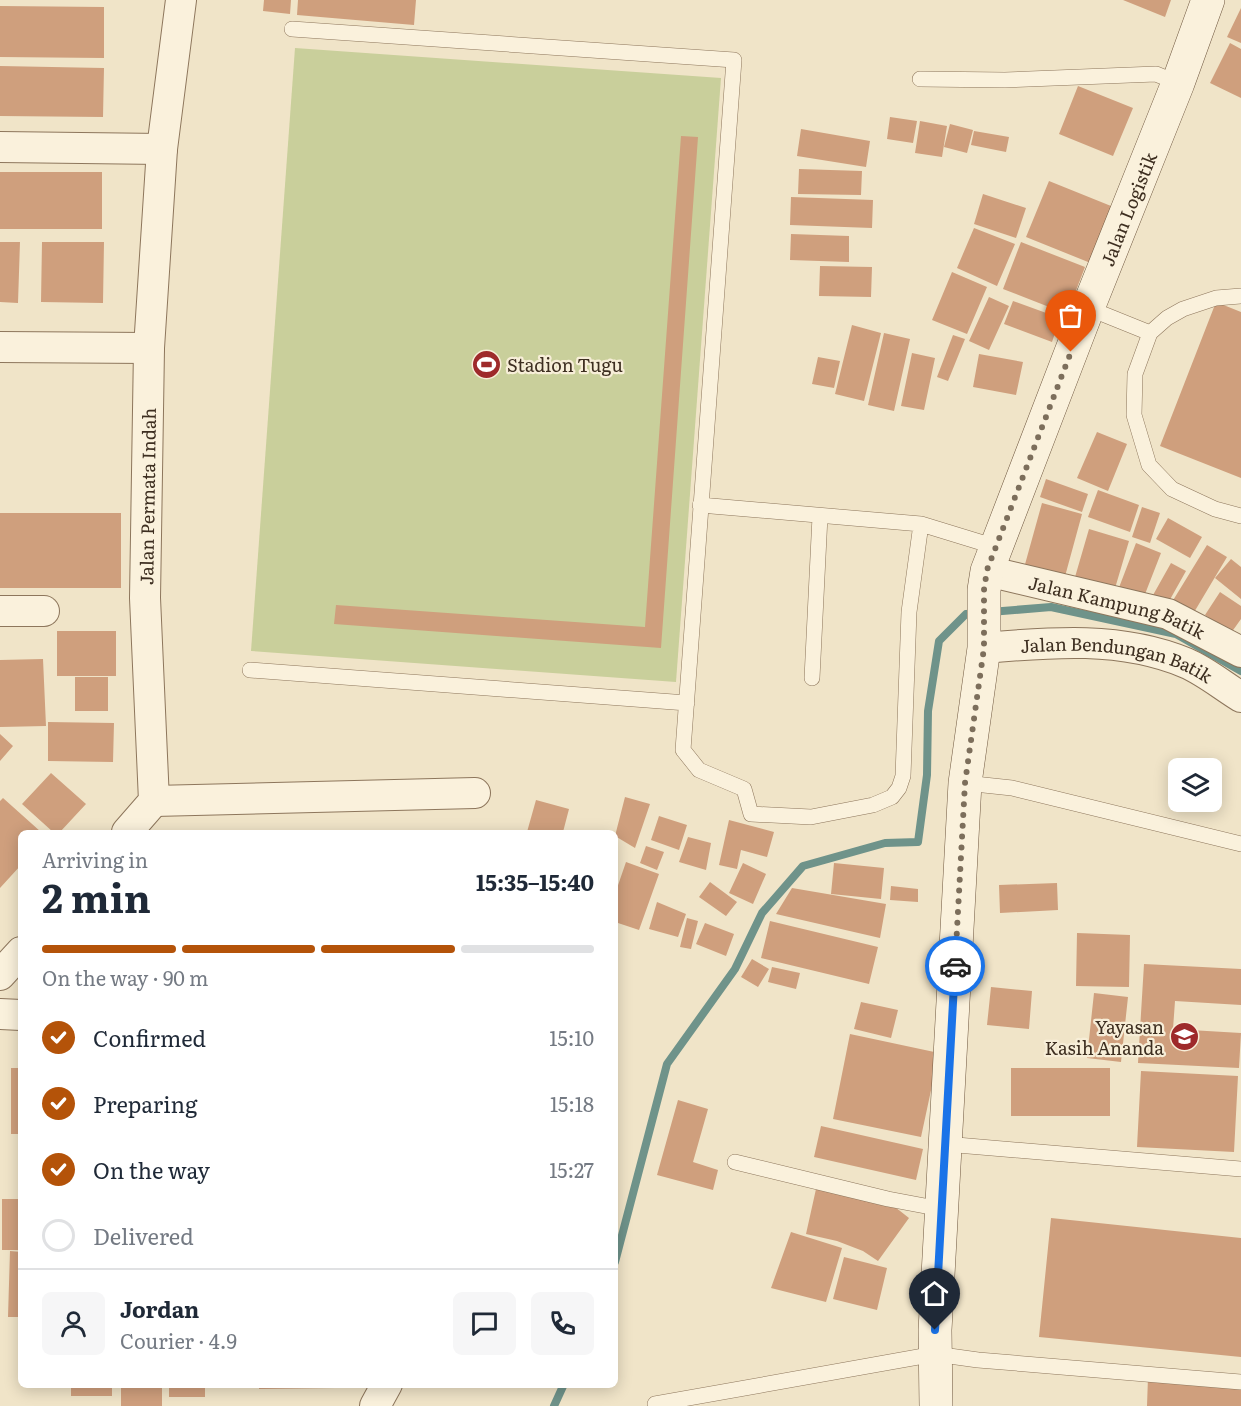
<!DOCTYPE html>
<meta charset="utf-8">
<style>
body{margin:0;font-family:Literata,serif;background:#f6f6f7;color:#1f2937;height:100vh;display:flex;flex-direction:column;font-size:22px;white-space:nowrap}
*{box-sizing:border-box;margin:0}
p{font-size:20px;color:#747a83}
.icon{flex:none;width:33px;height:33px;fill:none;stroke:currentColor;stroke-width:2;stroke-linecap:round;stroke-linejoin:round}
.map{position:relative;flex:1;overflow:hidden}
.side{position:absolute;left:18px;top:830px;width:600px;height:558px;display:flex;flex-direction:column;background:#fff;border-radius:9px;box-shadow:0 3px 15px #0003}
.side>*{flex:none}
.fabs{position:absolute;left:1168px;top:758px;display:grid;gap:12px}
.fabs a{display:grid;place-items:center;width:54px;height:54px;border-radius:9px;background:#fff;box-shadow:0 3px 15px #0003;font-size:30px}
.pin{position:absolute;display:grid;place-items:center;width:51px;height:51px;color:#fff;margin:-62px -26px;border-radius:50% 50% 50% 0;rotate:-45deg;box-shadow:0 0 6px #0007}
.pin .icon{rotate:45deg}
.courier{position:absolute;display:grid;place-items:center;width:60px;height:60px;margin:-30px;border:4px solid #1a73e8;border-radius:50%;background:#fff;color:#222;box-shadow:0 2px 8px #0007}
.head em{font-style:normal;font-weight:700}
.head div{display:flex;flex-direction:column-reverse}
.head{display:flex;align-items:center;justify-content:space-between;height:102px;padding:0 24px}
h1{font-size:39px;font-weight:700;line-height:45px}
.bar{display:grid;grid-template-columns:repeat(4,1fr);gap:9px 6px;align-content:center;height:72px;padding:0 24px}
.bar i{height:8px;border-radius:4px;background:#e0e1e3}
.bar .current{background:#b45309}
.bar p{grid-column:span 4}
.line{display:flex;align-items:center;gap:15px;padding:0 24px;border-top:2px solid #e0e1e3}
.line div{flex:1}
.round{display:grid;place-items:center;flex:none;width:63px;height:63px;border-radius:9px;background:#f6f6f7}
ol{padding:0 24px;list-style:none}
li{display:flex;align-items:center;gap:18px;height:66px}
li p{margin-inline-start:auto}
li .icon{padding:6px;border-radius:50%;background:#b45309;color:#fff;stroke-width:4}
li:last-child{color:#747a83}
li i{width:33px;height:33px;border:3px solid #e0e1e3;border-radius:50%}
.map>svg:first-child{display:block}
.green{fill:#c9cf9b}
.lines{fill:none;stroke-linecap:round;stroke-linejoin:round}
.stream{stroke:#6f938a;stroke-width:8}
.building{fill:#cf9f7d}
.service-casing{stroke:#8d765c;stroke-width:16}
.minor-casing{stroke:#8d765c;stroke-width:32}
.secondary-casing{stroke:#6f573f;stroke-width:34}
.service{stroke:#faf1dc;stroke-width:15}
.minor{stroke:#faf1dc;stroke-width:30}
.secondary{stroke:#faf1dc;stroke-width:33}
.done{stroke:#7c6e5b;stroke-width:6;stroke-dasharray:0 10.8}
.route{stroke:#1a73e8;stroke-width:8}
.labels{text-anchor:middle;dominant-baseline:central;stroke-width:4.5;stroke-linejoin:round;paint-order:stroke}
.street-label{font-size:18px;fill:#3d2e20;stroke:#f7eed8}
.poi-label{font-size:18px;fill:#3d2e20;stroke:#f7eed8;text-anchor:start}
</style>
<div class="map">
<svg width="1241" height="1406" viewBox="0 0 1241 1406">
<rect width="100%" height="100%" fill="#f0e4c8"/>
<!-- green -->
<path class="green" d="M295 48 721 78 676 682 251 651Z"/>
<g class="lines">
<!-- stream -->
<path class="stream" d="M990 612 1051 607 1176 634 1241 671
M615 1262 667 1064 735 969 762 913 803 866 885 843 918 842 927 775 928 711 939 641 966 614 978 613
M554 1406 564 1384"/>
</g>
<!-- building -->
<path class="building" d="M264 0H291L290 14 263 11Z
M298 0H416L414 25 297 15Z
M1123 0H1171L1165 17Z
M0 6 104 7V58L0 57Z
M1241 8V43L1227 37Z
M1230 43 1241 49V98L1210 83Z
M0 66 104 68 103 117 0 116Z
M1078 86 1133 108 1113 156 1059 134Z
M890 117 917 121 913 143 887 139Z
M920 121 947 126 942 157 915 153Z
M950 124 973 130 967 153 944 147Z
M801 129 870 141 866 167 797 156Z
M974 131 1009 137 1006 152 971 145Z
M681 136 698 137 661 648 334 624 336 605 645 627Z
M799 169 862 171 861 195 798 194Z
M0 172H102V229H0Z
M1049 181 1116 208 1093 264 1026 237Z
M983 194 1026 208 1016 238 974 224Z
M791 197 873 200 872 228 790 225Z
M974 228 1015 244 997 286 957 268Z
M791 234 849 236V262L790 260Z
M0 242H20L18 303 0 302Z
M42 242H104L103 303 41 302Z
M1021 242 1085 267 1067 314 1003 289Z
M820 266 872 267 871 297 819 296Z
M952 272 987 287 967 334 932 320Z
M989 297 1009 306 989 350 969 341Z
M1013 301 1060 318 1052 342 1004 324Z
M1216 302 1241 312V478L1160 446Z
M852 325 881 333 864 401 835 394Z
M884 333 910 339 894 411 868 405Z
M953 335 965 339 948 381 937 377Z
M912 353 935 358 924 410 901 406Z
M979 354 1023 362 1016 395 973 387Z
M818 357 840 361 834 388 812 384Z
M1097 432 1127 444 1108 491 1077 478Z
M1046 479 1088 494 1082 512 1040 497Z
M1098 490 1139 505 1130 532 1088 517Z
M1042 503 1082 514 1064 580 1024 568Z
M1142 507 1160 513 1150 543 1132 537Z
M0 513H121V588H0Z
M1168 518 1202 537 1190 558 1156 539Z
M1089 529 1129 541 1113 595 1073 584Z
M1136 543 1161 553 1140 607 1115 598Z
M1207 545 1227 557 1193 614 1172 602Z
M1231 559 1241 567V599L1215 578Z
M1171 563 1186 571 1163 612 1148 604Z
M1220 592 1241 606V619L1231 633 1205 615Z
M57 631H116V676H57Z
M43 659 46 726 0 727V660Z
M75 677H108V711H75Z
M48 722 114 723 113 762 48 761Z
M0 734 13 746 0 761Z
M51 773 86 804 60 832H53L22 804Z
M625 797 650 804 635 848 615 836Z
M3 798 41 832H21V865L0 888V801Z
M536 800 569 809 563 832H527Z
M659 816 687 825 679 850 651 840Z
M729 820 774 832 767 857 741 850 737 869 719 865Z
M688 837 711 843 706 870 679 862Z
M646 846 664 852 657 870 640 863Z
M626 862 659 874 639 930 615 922V894Z
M743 863 766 874 753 904 729 893Z
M834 863 884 868 881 899 831 894Z
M710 882 737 902 726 916 699 897Z
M1057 883 1058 910 1000 913 999 885Z
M891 886 918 889V902L890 900Z
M792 888 886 904 880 938 776 914Z
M657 902 686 914 678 937 649 929Z
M687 918 698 921 691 949 680 947Z
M770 921 878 947 869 984 761 958Z
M705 923 734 934 726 956 696 944Z
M1077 933 1130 935 1129 987 1076 986Z
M752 959 769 969 758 987 741 977Z
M1144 964 1241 969V1005L1175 1001 1173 1029 1241 1033 1239 1068 1138 1063Z
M772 967 800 973 796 989 768 982Z
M991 987 1032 991 1029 1029 987 1025Z
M1094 993 1128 997 1121 1062 1087 1058Z
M861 1002 898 1010 891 1038 854 1029Z
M850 1034 939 1053 921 1137 833 1119Z
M11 1068H21V1134H11Z
M1011 1068H1110V1116H1011Z
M1141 1071 1238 1076 1234 1152 1137 1147Z
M678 1100 708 1109 693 1162 718 1170 713 1190 657 1175Z
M821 1126 923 1149 916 1180 814 1157Z
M816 1189 895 1207 909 1218 878 1261 863 1251 837 1241 806 1234Z
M2 1199H21V1250H2Z
M1051 1218 1241 1238V1357L1039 1337Z
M791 1232 842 1248 826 1302 771 1288Z
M10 1251 21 1252V1317H8Z
M844 1257 887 1268 877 1310 833 1299Z
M1148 1377 1241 1389V1406H1147Z
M71 1384H112V1396H71Z
M121 1384H162V1406H121Z
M169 1384H205V1397H169Z
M259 1384H335V1388L259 1389Z"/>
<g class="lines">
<defs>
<path id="service" d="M292 29 734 60 683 750 699 770 744 789 751 814 811 817 873 805 892 797 899 788 903 776 909 612 921 524
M920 79 1005 80 1156 74 1178 83
M1241 296 1216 298 1183 309 1167 318 1150 333 1135 374 1134 415 1149 465 1172 489 1215 509 1241 516
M1088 308 1150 333
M700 505 921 524 996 547
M250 670 687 703
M812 678 820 516
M965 783 1012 788 1241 844
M945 1144 1241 1169
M735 1162 888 1199 941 1209
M655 1404 935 1354 978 1360 1241 1382"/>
<g id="minor">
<path d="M0 147 162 149"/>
<path d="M0 347 149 348"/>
<path id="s1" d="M987 571 1168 614 1241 652"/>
<path d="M0 611H44"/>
<path id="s2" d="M984 648C1051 642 1122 636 1186 663 1205 671 1223 686 1241 697"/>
<path d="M154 801 475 793"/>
<path id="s3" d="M127 832 154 801 145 598 149 348 162 149 181 0"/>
<path d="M0 975 21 952"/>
<path d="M0 1014 21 1015"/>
<path d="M375 1406 387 1384"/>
</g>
<g id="secondary">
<path id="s4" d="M936 1406 935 1330 965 783 984 648V590L987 571 1088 308 1178 83 1208 0"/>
</g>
</defs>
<!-- service casing -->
<use href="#service" class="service-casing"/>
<!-- minor casing -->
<use href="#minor" class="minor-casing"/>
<!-- secondary casing -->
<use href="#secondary" class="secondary-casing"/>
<!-- service -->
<use href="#service" class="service"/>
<!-- minor -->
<use href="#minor" class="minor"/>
<!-- secondary -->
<use href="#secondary" class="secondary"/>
</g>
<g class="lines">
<!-- done -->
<path class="done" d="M955 966 965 783 984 648V590L987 570 1071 352"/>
<!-- route -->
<path class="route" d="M935 1330 955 966"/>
</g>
<!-- icons -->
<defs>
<symbol id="stadium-disc" viewBox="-11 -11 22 22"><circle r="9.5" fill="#9e2a2b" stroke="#f7eed8"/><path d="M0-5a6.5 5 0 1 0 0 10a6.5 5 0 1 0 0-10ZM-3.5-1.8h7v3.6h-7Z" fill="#fff"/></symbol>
<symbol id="school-disc" viewBox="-11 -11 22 22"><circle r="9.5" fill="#9e2a2b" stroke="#f7eed8"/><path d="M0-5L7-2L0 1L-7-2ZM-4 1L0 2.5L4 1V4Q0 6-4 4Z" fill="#fff"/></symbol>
</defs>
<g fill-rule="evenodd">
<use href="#stadium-disc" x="470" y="348" width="33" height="33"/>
<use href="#school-disc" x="1168" y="1020" width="33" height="33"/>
</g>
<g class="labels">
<!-- street labels -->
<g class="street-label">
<text stroke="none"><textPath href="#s4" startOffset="1226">Jalan Logistik</textPath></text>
<text stroke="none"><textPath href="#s3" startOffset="346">Jalan Permata Indah</textPath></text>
<text stroke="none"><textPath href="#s1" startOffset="135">Jalan Kampung Batik</textPath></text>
<text stroke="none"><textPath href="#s2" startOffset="135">Jalan Bendungan Batik</textPath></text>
</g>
<!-- poi labels -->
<g class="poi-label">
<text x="507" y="364">Stadion Tugu</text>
<text x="1164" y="1026" text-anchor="end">Yayasan<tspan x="1164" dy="21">Kasih Ananda</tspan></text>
</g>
</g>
</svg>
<div class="fabs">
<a><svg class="icon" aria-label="layers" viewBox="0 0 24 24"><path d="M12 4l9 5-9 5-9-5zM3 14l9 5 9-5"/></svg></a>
</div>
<div class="pin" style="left:1071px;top:352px;background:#ea580c"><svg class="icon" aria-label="bag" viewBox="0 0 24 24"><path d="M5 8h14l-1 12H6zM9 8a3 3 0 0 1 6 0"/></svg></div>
<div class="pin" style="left:935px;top:1330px;background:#1f2937"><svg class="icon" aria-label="home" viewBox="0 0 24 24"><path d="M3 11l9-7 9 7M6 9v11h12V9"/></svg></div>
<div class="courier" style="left:955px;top:966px"><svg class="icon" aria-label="car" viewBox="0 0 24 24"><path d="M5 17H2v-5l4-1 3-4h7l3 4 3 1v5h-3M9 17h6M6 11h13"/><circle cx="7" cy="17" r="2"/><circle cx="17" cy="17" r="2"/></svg></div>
<section class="side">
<div class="head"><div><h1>2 min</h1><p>Arriving in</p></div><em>15:35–15:40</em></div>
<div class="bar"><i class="current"></i><i class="current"></i><i class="current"></i><i></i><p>On the way · 90 m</p></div>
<ol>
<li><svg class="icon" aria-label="check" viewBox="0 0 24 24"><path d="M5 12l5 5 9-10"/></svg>Confirmed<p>15:10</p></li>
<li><svg class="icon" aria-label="check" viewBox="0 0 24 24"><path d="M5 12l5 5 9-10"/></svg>Preparing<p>15:18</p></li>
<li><svg class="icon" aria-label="check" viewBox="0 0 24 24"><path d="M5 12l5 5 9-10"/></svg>On the way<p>15:27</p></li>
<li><i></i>Delivered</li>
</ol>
<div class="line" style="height:108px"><a class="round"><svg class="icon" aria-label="person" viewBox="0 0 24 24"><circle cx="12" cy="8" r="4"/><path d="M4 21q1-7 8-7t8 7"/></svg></a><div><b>Jordan</b><p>Courier · 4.9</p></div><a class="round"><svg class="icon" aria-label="chat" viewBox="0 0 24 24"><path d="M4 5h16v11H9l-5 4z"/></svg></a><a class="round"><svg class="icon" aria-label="phone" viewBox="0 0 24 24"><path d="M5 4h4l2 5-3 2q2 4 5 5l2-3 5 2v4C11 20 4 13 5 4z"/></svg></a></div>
</section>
</div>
